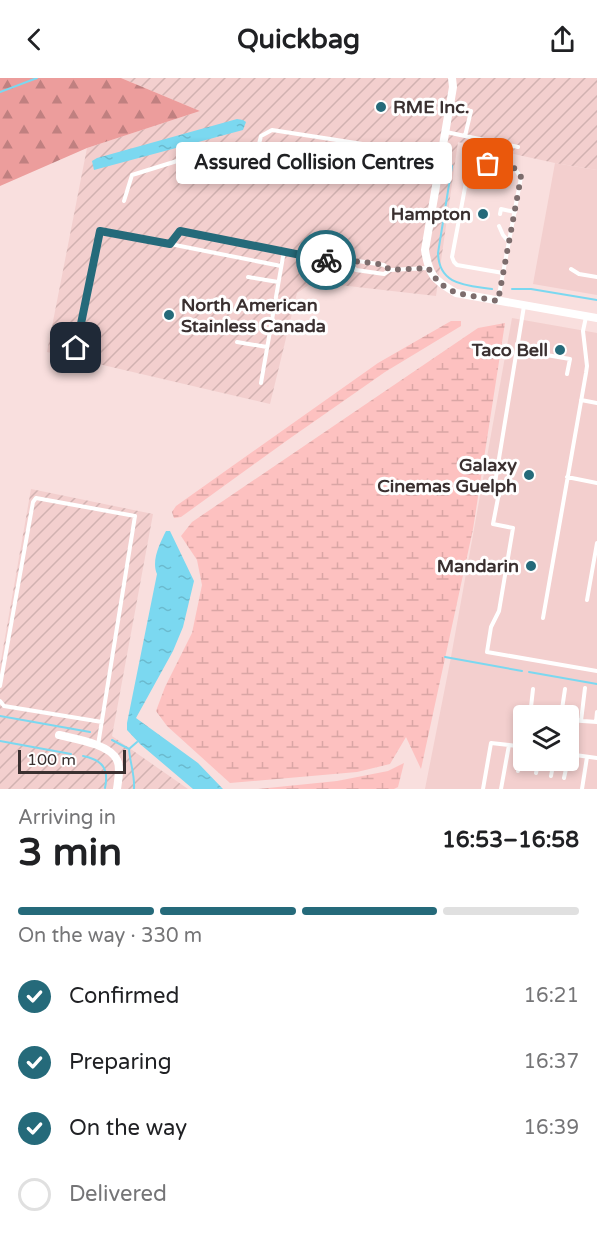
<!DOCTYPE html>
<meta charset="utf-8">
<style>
body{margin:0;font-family:"Varela Round",sans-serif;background:#f6f6f6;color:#202124;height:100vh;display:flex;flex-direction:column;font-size:22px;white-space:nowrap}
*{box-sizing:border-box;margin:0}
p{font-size:20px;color:#757577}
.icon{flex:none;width:33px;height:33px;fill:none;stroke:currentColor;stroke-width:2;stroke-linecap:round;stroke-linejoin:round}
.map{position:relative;height:711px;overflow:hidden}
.drawer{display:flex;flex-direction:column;background:#fff;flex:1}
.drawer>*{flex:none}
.tools{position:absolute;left:513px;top:627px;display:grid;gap:12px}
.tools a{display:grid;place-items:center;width:66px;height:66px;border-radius:6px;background:#fff;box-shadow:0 3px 9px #0003;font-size:30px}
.scale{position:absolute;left:18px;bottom:15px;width:108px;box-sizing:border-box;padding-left:6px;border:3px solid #3a3030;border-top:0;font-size:16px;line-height:21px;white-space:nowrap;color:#3a3030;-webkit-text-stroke:4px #fff;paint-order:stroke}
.pin{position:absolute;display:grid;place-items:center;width:51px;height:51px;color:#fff;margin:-26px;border-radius:12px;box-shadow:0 3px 9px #0006}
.courier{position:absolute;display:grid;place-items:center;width:60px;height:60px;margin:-30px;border:4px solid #256a7a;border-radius:50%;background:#fff;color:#222;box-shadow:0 2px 8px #0007}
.bubble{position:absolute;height:42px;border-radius:6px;background:#fff;box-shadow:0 3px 9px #0003;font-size:20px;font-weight:700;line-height:42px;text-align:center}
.headline em{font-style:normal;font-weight:700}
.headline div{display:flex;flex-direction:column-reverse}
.headline{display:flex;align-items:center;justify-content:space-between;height:102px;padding:0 18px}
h1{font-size:39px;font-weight:700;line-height:45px}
.bar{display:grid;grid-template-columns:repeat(4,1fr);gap:9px 6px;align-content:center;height:72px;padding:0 18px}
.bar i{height:8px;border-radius:4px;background:#e0e0e0}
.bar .current{background:#256a7a}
.bar p{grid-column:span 4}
ol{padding:0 18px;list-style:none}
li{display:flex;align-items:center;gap:18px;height:66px}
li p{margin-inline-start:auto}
li .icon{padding:6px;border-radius:50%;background:#256a7a;color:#fff;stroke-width:4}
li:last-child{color:#757577}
li i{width:33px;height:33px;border:3px solid #e0e0e0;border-radius:50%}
header{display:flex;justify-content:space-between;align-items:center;height:78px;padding:0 18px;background:#fff;font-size:27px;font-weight:700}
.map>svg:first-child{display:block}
.built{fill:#f3cfce;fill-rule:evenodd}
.industrial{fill:url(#industrial-furrows)}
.forest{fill:url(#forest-firs)}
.wetland{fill:url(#wetland-marsh)}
.water{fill:url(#water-ripples)}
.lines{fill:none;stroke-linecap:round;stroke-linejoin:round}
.stream{stroke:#7bd8f0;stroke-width:2}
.service{stroke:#fff;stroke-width:4}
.minor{stroke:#fff;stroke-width:8}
.done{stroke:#7d6d6d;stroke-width:6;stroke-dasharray:0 10.8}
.route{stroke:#256a7a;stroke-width:8}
.poi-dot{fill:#256a7a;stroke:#fff;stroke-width:2}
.labels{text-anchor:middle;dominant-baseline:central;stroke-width:6;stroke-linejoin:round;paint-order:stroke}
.poi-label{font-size:18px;font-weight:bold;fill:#3a3030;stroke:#fff;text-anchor:end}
</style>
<header><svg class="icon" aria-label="back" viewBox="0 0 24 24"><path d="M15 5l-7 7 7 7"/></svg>Quickbag<svg class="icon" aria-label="share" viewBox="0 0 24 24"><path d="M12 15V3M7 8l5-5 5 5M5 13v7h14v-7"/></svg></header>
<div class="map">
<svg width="597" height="711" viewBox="0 0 597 711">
<defs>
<pattern id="industrial-furrows" width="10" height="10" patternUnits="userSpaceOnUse" patternTransform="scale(1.5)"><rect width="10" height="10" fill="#f3cfce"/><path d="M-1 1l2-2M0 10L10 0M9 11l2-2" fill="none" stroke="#d1b2b1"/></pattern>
<pattern id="forest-firs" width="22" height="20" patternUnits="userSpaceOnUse" patternTransform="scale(1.5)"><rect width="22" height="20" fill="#ec9d9c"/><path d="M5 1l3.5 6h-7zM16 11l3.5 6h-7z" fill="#c08080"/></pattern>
<pattern id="wetland-marsh" width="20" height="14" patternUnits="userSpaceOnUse" patternTransform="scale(1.5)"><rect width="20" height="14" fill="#fdc1c0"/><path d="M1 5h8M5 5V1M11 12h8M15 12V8" fill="none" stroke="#daa6a5"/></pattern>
<pattern id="water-ripples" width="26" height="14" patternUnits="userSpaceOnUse" patternTransform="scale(1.5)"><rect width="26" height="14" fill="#7bd8f0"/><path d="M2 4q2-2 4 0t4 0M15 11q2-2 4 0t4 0" fill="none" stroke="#6bbace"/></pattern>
</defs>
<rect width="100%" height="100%" fill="#f9dfde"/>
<!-- built -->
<path class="built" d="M555 85 597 92V217L533 206Z
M512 240 597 255V711H425L451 579ZM524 638H568V682H524Z"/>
<!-- industrial -->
<path class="industrial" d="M121 0H597V92L555 85 458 64 436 218 313 204 297 215 270 326 47 274 87 70 200 33Z
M31 411 153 436 112 658 188 711H0V588Z"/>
<!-- forest -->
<path class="forest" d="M0 0H121L200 33 87 70 0 108Z"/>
<!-- wetland -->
<path class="wetland" d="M451 243H461V248L385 294 289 361 181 439 174 440 172 434 176 428 378 285Z
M505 245 473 451 421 691 406 659 390 686 357 694 230 705 167 648 156 633 165 609 192 555 202 507 197 482 181 458 192 444 478 250Z
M404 685 398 709 394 711H258L337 703 388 693Z"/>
<!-- water -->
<path class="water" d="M237 41 243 42 246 44 243 52 94 92 92 83 97 80Z
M166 453H170L194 503 183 549 173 573 136 640 198 685 223 711H193L140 666 127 652V645L157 496C151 483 160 465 166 453Z"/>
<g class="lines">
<!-- stream -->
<path class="stream" d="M0 14 37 0
M452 88 438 175C439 208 467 207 492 211
M512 211H531L597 222
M445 579 522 593
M529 594 597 606
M0 638 90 654
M112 662 129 671C130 685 135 697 134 711
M0 663 71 676
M129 671 137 664
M83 678C103 682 109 691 105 710"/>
<!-- service -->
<path class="service" d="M446 54 518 69
M465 58 471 33
M407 100 411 73
M124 123 132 97 177 83 254 86 261 58 272 52 440 78
M500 136 501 131 515 134
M499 148 503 157 508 163
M351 187 358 183 384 187 390 192
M281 188 170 166 180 153 284 173
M571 191 579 196 597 199
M248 199 278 204
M498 222 521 99 514 90 470 83 452 179 454 184 457 187 503 195
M524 228 494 411 498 420 493 446 513 450 499 533 491 549 487 574 597 593
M237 264 267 269
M76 270 100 153 170 166
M517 272 570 281 567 296
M261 305 284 173 351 187 356 192 384 196 390 192 428 190
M581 322 597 325
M567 399 597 405
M587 522 597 465
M543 540 586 295 587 288 583 253 586 239
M0 608 33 424 36 420 135 438 98 667
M0 623 4 628 102 644
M530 638 533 611
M561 638 565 611
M568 642 597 644
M581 643 585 610
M596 644 597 634
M568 676 597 680
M518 693 522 669
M536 695 539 682
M551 698 554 682
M564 700 568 682
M483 711 491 665 509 667
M501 711 509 667 524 669
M582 711 587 679"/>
<!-- minor -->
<path class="minor" d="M452 0 453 9 425 172C429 198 434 202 456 215L597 240
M59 657C75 661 110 666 117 682 121 689 118 703 117 711"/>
</g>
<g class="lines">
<!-- done -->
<path class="done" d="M326 182 351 187 358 183 384 187 390 192 428 190 439 205 456 215 498 223 521 99 514 90 488 86"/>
<!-- route -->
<path class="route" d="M76 270 100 153 170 166 180 153 326 182"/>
</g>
<!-- markers -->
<g class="poi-dot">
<circle cx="381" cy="29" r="6"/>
<circle cx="483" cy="136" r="6"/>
<circle cx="169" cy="237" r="6"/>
<circle cx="560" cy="272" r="6"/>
<circle cx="529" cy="397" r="6"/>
<circle cx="531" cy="488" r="6"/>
</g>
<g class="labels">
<!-- poi labels -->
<g class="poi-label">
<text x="393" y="29" text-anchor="start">RME Inc.</text>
<text x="471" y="136">Hampton</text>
<text x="181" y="227" text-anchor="start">North American<tspan x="181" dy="21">Stainless Canada</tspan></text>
<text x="548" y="272">Taco Bell</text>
<text x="517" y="387">Galaxy<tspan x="517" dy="21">Cinemas Guelph</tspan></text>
<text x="519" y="488">Mandarin</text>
</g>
</g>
</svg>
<div class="tools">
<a><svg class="icon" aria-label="layers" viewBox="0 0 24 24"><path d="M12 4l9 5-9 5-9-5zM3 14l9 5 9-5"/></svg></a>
</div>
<div class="scale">100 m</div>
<div class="pin" style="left:488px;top:86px;background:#ea580c"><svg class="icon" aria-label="bag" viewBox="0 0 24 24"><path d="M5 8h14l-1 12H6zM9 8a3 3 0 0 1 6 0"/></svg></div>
<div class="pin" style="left:76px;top:270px;background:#1f2937"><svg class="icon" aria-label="home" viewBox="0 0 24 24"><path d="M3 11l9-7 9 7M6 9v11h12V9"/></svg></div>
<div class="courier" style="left:326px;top:182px"><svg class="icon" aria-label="bike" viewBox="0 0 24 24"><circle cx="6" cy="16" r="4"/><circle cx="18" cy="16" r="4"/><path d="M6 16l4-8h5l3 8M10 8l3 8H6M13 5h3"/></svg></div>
<div class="bubble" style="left:176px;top:64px;width:276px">Assured Collision Centres</div>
</div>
<section class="drawer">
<div class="headline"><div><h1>3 min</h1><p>Arriving in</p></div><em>16:53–16:58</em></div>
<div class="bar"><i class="current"></i><i class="current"></i><i class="current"></i><i></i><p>On the way · 330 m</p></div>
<ol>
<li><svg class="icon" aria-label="check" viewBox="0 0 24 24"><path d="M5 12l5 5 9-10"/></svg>Confirmed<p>16:21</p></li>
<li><svg class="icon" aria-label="check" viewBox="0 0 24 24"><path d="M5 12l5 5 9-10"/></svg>Preparing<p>16:37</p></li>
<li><svg class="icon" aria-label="check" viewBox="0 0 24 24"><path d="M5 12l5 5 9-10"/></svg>On the way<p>16:39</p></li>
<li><i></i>Delivered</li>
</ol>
</section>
